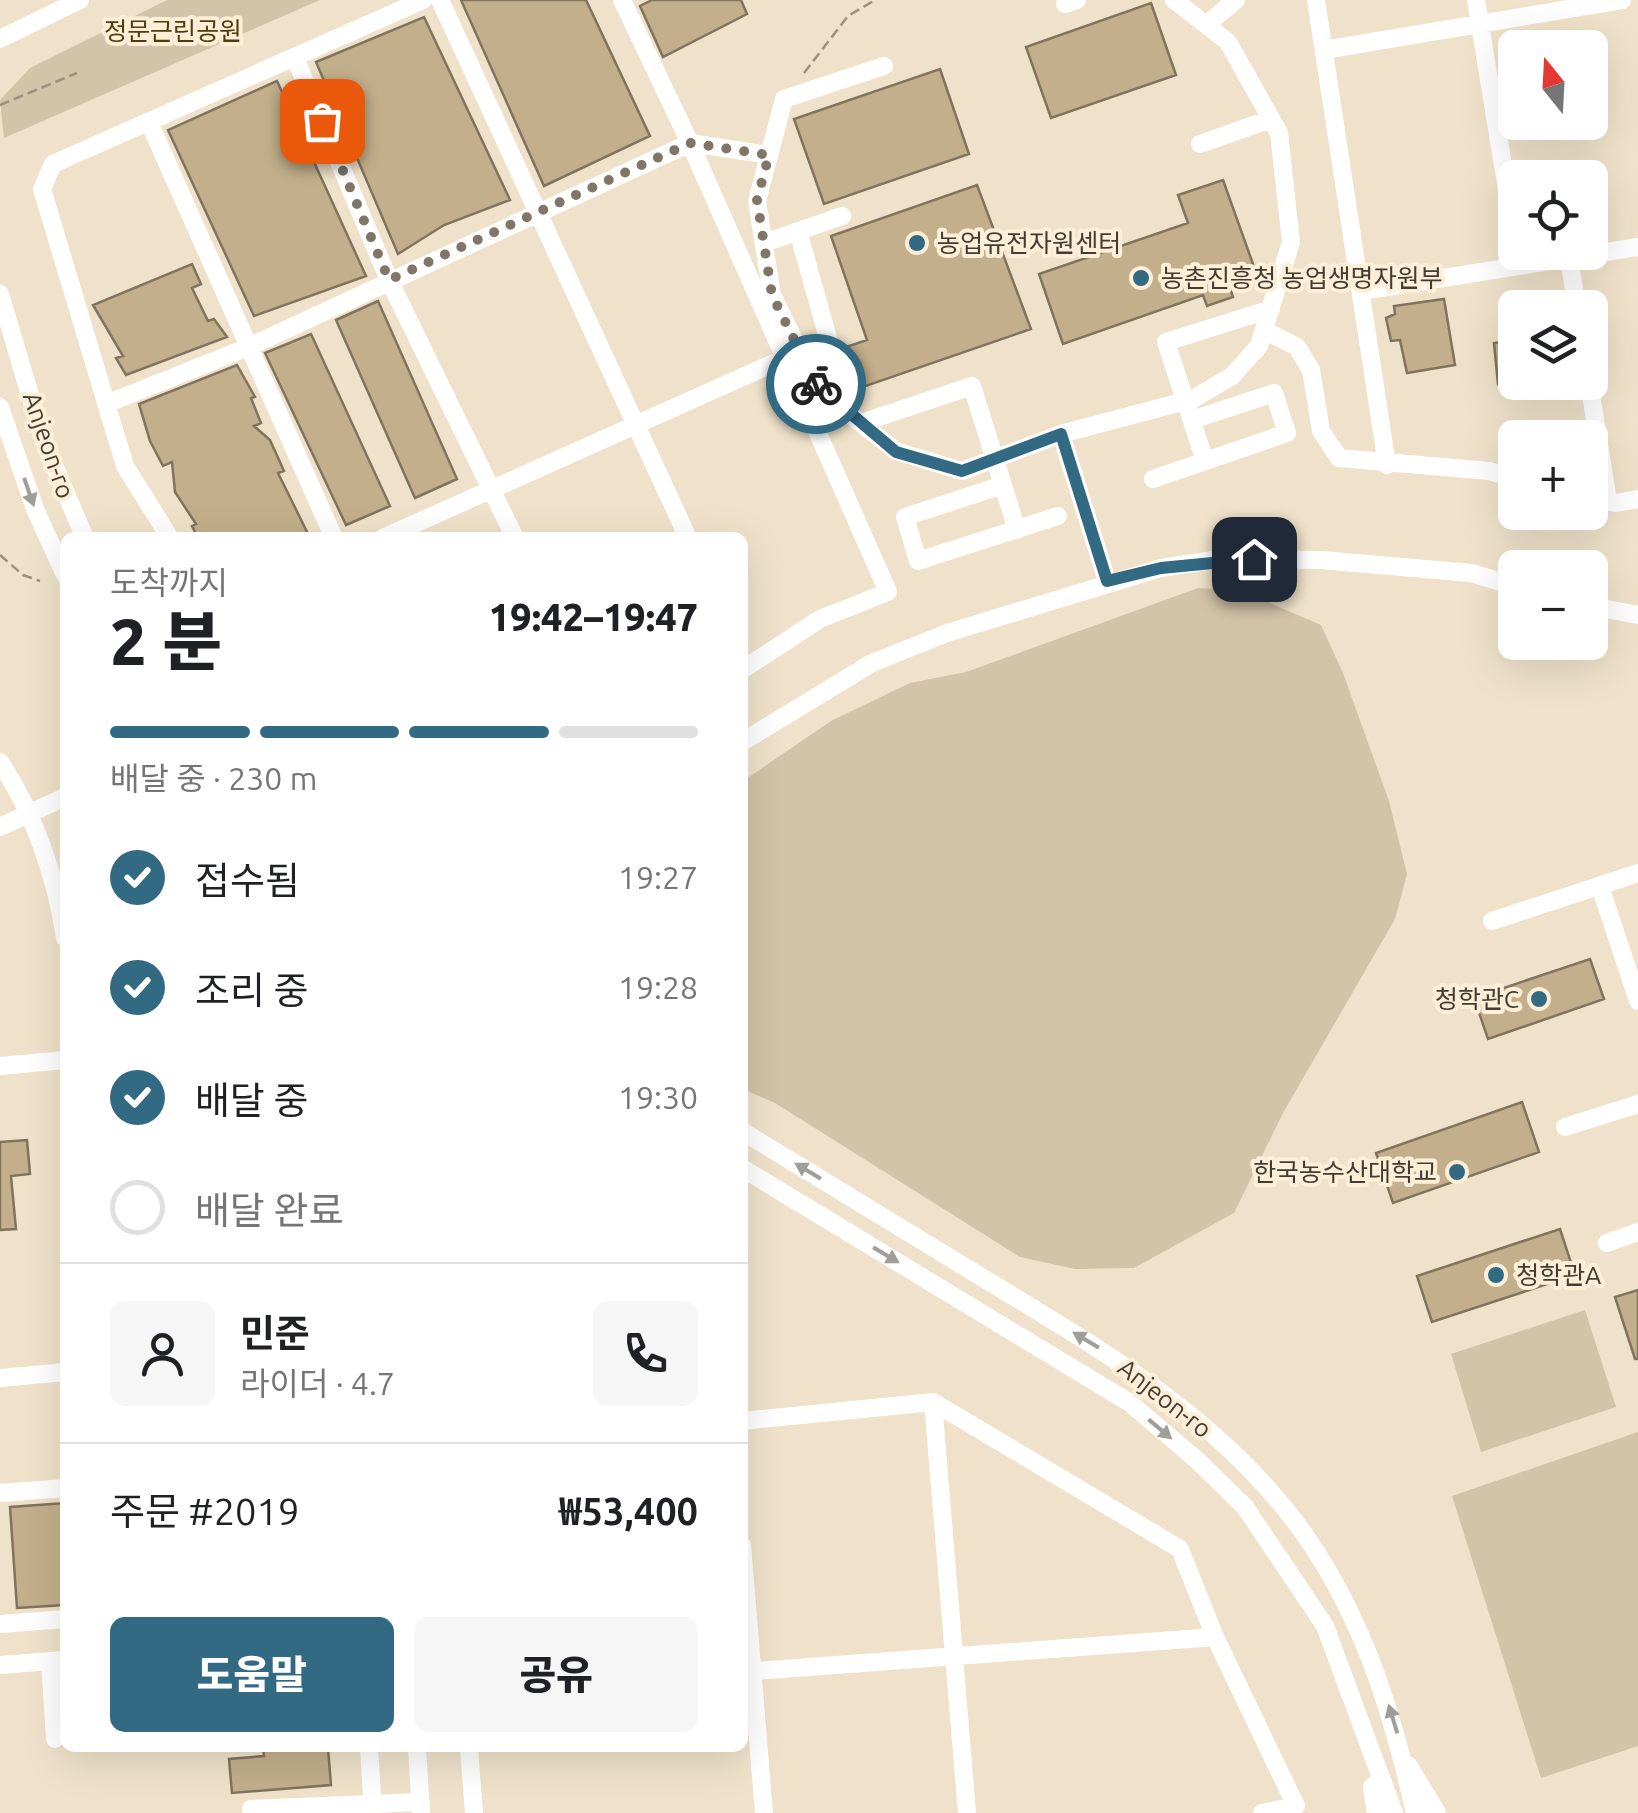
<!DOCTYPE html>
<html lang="ko">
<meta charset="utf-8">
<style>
body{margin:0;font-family:Ubuntu,"Noto Sans KR",sans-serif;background:#f6f6f6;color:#202124;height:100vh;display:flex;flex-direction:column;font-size:38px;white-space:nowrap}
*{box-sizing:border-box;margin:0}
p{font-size:32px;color:#757577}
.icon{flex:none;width:55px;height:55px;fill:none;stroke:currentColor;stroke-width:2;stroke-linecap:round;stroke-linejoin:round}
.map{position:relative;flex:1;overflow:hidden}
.sheet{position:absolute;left:60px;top:532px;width:688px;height:1220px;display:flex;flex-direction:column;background:#fff;border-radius:15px;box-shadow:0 10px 40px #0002}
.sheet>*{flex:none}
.needle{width:65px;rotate:342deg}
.fabs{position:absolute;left:1498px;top:30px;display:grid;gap:20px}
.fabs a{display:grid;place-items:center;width:110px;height:110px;border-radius:15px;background:#fff;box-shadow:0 10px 40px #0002;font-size:50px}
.pin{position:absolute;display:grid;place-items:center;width:85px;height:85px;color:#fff;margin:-42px;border-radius:20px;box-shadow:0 5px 15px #0006}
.courier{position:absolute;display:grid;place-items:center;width:100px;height:100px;margin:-50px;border:8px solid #326983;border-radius:50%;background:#fff;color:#222;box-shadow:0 2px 12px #0007}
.overview em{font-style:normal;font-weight:800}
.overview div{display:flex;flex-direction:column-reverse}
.overview{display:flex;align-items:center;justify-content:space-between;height:170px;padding:0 50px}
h1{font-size:65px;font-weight:800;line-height:75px}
.bar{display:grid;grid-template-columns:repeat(4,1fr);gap:15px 10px;align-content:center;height:120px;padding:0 50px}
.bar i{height:12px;border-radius:8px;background:#e0e0e0}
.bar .active{background:#326983}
.bar p{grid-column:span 4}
.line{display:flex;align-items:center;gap:25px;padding:0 50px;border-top:2px solid #e0e0e0}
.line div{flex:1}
.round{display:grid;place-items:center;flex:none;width:105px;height:105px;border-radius:15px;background:#f6f6f6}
ol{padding:0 50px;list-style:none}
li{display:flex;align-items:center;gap:30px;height:110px}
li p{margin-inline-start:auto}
li .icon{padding:10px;border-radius:50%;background:#326983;color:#fff;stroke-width:4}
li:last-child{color:#757577}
li i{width:55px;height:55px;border:5px solid #e0e0e0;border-radius:50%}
.button{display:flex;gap:20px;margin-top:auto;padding:20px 50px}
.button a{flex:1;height:115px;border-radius:15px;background:#326983;color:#fff;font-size:40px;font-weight:800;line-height:115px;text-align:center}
.button a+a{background:#f6f6f6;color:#202124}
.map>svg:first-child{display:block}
.green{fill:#d3c3a8}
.building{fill:#c3af8b;stroke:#80745e;stroke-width:2.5}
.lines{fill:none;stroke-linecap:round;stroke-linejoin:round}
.path{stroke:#9b9180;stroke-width:2.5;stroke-dasharray:10 5;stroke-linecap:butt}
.minor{stroke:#fff;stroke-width:18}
.major{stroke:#fff;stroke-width:22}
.oneway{fill:#a09e99}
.done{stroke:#7f7668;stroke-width:10;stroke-dasharray:0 18}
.route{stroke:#326983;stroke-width:12}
.poi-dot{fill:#326983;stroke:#fdefd7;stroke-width:4}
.labels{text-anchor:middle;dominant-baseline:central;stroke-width:8;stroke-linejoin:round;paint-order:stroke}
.park-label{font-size:25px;fill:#523c0f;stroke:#fdefd7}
.poi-label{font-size:25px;fill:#423c33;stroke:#fdefd7;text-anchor:start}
.street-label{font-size:25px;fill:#423c33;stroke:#fdefd7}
</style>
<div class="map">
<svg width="1638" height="1813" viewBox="0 0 1638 1813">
<rect width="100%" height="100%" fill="#f0e2ca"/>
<!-- green -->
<path class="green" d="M167 0H320L4 138 0 100 30 68Z
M1198 588 1240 590 1321 625 1343 673 1389 801 1407 874 1395 919 1283 1113 1234 1213 1134 1268 1075 1269 1020 1257 775 1103 743 1089V781L831 721 910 683 966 672Z
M1585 1310 1616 1407 1481 1452 1451 1354Z
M1638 1432V1746L1541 1778 1452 1496Z"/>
<!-- building -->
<path class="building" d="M461 0H586L650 136 544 186Z
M652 0H741L747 14 663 57 640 6Z
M1151 3 1176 75 1051 118 1026 47Z
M424 17 510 200 444 225 398 254 316 62Z
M940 69 969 154 824 204 794 119Z
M277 81 366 276 254 316 168 130Z
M1223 180 1253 264 1225 274 1233 297 1207 306 1203 295 1063 344 1039 274 1188 223 1178 195Z
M977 185 1031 329 857 389 843 348 867 340 831 236Z
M192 264 201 284 192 288 208 321 214 319 227 337 126 375 116 358 123 356 93 305Z
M1444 299 1455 365 1407 373 1400 340 1391 341 1386 318 1395 314 1394 306Z
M378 301 457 479 415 498 336 320Z
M311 334 390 506 346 525 265 353Z
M1515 340V382L1498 384 1494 343Z
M237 365 255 397 251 398 261 423 254 426 270 440 284 471 278 473 310 538H198L192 526 196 524 175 492 172 462 163 466 150 441 139 404Z
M1590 959 1604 999 1488 1039 1474 998Z
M1522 1102 1539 1152 1393 1203 1376 1153Z
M27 1140 30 1174 11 1176 16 1229 0 1230V1142Z
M1560 1229 1575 1275 1432 1322 1417 1276Z
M1638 1290V1359H1635L1615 1297Z
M65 1503V1605L17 1608 10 1507Z
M263 1748H328L331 1785 232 1793 229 1759 264 1756Z"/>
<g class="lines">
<!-- path -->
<path class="path" d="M804 73 848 16 875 0
M0 105 77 73
M0 555 23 575 40 581"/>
<!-- minor -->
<path class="minor" d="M440 0 688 538
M622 0 690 143 888 592 820 619 742 670
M1316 0 1387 465
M1476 0 1515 239
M1065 4 1077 0
M1206 25 1236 0
M0 39 80 0
M1324 50 1622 0
M295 58 389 280 515 538
M884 66 784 99 757 201 772 295 819 390 896 451 962 471 1061 434 1193 399 1232 376 1259 346 1291 242 1279 133 1228 42 1174 0
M149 122 334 538
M1200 144 1271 119
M798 231 828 338
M764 243 842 216
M1569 258 1577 308
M1361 291 1638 247
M0 294 44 442 85 538
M1264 330 1297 347 1311 370 1321 431 1339 458 1489 471 1515 478
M1589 382 1608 501
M106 404 246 348 690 143 769 155
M0 407 35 509 65 575
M861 423 972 386 1017 530
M1061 434 1107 581
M1205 461 1166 342 1271 309
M1153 479 1287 433 1274 393 1192 420
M1003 485 905 517 918 561 1058 516
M1590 497 1616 503 1638 499
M170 538 125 466 42 189 53 164 423 0
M383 538 785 358
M1590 606 1638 615
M742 742 872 663 947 633 1161 568 1220 559 1321 560 1471 573 1515 586
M0 762C34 813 56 877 65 938
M0 827 65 797
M1600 886 1638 1001
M1492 921 1638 873
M0 1066 65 1060
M1565 1127 1638 1104
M742 1131C824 1181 906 1231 988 1281 1107 1353 1229 1424 1309 1541 1366 1625 1393 1716 1415 1813
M742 1168 1130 1403 1198 1461 1245 1507 1325 1626 1394 1813
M1607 1243 1638 1232
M0 1378 65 1372
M933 1402 967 1813
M742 1421 933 1402 1180 1549 1215 1637 1296 1806 1262 1813
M0 1493 65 1488
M742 1545 764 1813
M0 1624 65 1619
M50 1661 55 1739
M0 1665 65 1660
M742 1672 1215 1637
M369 1748 373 1812
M417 1748 421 1813
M469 1748 474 1813
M251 1809 421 1802"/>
<!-- major -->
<path class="major" d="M1407 1767 1435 1813
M1378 1813 1374 1788 1381 1783"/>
</g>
<!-- one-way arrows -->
<defs><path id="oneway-solid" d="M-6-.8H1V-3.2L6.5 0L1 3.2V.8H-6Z" transform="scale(2.5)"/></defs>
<g class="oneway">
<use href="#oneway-solid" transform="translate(29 492) rotate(71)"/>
<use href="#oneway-solid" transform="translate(808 1171) rotate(-149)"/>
<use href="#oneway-solid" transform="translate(886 1255) rotate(31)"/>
<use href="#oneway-solid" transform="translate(1086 1340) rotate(-149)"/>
<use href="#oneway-solid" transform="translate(1160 1429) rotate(40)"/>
<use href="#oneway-solid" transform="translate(1393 1719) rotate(-107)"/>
</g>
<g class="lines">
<!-- done -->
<path class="done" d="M322 121 389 280 690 143 769 155 757 200 772 295 816 384"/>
<!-- route -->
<path class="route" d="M816 384 896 452 962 471 1061 434 1107 581 1161 568 1254 559"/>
</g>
<!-- markers -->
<g class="poi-dot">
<circle cx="917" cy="243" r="10"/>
<circle cx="1141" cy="278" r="10"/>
<circle cx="1539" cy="999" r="10"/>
<circle cx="1457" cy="1172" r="10"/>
<circle cx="1496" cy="1275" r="10"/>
</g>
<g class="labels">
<!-- park labels -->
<g class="park-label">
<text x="173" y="31">정문근린공원</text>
</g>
<!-- poi labels -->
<g class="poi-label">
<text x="937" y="243">농업유전자원센터</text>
<text x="1161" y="278">농촌진흥청 농업생명자원부</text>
<text x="1519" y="999" text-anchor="end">청학관C</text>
<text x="1437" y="1172" text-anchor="end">한국농수산대학교</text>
<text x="1516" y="1275">청학관A</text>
</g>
<!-- street labels -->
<g class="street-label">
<text transform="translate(49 445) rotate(71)">Anjeon-ro</text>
<text transform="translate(1165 1398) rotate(38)">Anjeon-ro</text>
</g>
</g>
</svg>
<div class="fabs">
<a><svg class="needle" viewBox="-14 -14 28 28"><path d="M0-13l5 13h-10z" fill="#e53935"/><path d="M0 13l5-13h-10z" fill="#757577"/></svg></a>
<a><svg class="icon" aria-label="locate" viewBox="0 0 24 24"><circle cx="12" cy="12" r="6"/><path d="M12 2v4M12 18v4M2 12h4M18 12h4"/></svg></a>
<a><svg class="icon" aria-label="layers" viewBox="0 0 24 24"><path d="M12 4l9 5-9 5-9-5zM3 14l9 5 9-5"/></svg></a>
<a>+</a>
<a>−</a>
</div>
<div class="pin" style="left:322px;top:121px;background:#ea580c"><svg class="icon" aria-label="bag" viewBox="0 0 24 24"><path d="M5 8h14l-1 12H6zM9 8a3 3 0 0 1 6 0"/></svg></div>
<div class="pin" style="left:1254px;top:559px;background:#1f2937"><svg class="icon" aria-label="home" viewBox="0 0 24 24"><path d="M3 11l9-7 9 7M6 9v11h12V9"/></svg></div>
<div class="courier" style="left:816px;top:384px"><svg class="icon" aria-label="bike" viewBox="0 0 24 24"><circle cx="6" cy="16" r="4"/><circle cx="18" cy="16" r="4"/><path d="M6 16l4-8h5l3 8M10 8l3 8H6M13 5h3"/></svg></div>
<section class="sheet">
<div class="overview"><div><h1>2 분</h1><p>도착까지</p></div><em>19:42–19:47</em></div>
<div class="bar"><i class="active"></i><i class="active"></i><i class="active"></i><i></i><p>배달 중 · 230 m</p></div>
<ol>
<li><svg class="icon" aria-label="check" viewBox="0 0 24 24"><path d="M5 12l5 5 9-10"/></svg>접수됨<p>19:27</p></li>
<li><svg class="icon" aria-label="check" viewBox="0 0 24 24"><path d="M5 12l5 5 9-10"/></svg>조리 중<p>19:28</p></li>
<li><svg class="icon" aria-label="check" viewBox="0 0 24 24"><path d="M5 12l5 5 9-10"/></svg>배달 중<p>19:30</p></li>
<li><i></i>배달 완료</li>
</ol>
<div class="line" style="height:180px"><a class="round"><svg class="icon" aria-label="person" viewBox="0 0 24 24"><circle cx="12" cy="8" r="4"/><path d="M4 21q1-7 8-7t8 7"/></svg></a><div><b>민준</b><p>라이더 · 4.7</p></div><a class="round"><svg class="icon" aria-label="phone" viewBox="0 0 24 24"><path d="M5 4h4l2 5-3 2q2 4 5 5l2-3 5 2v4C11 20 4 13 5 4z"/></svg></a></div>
<div class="line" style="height:130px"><div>주문 #2019</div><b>₩53,400</b></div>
<div class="button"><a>도움말</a><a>공유</a></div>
</section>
</div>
